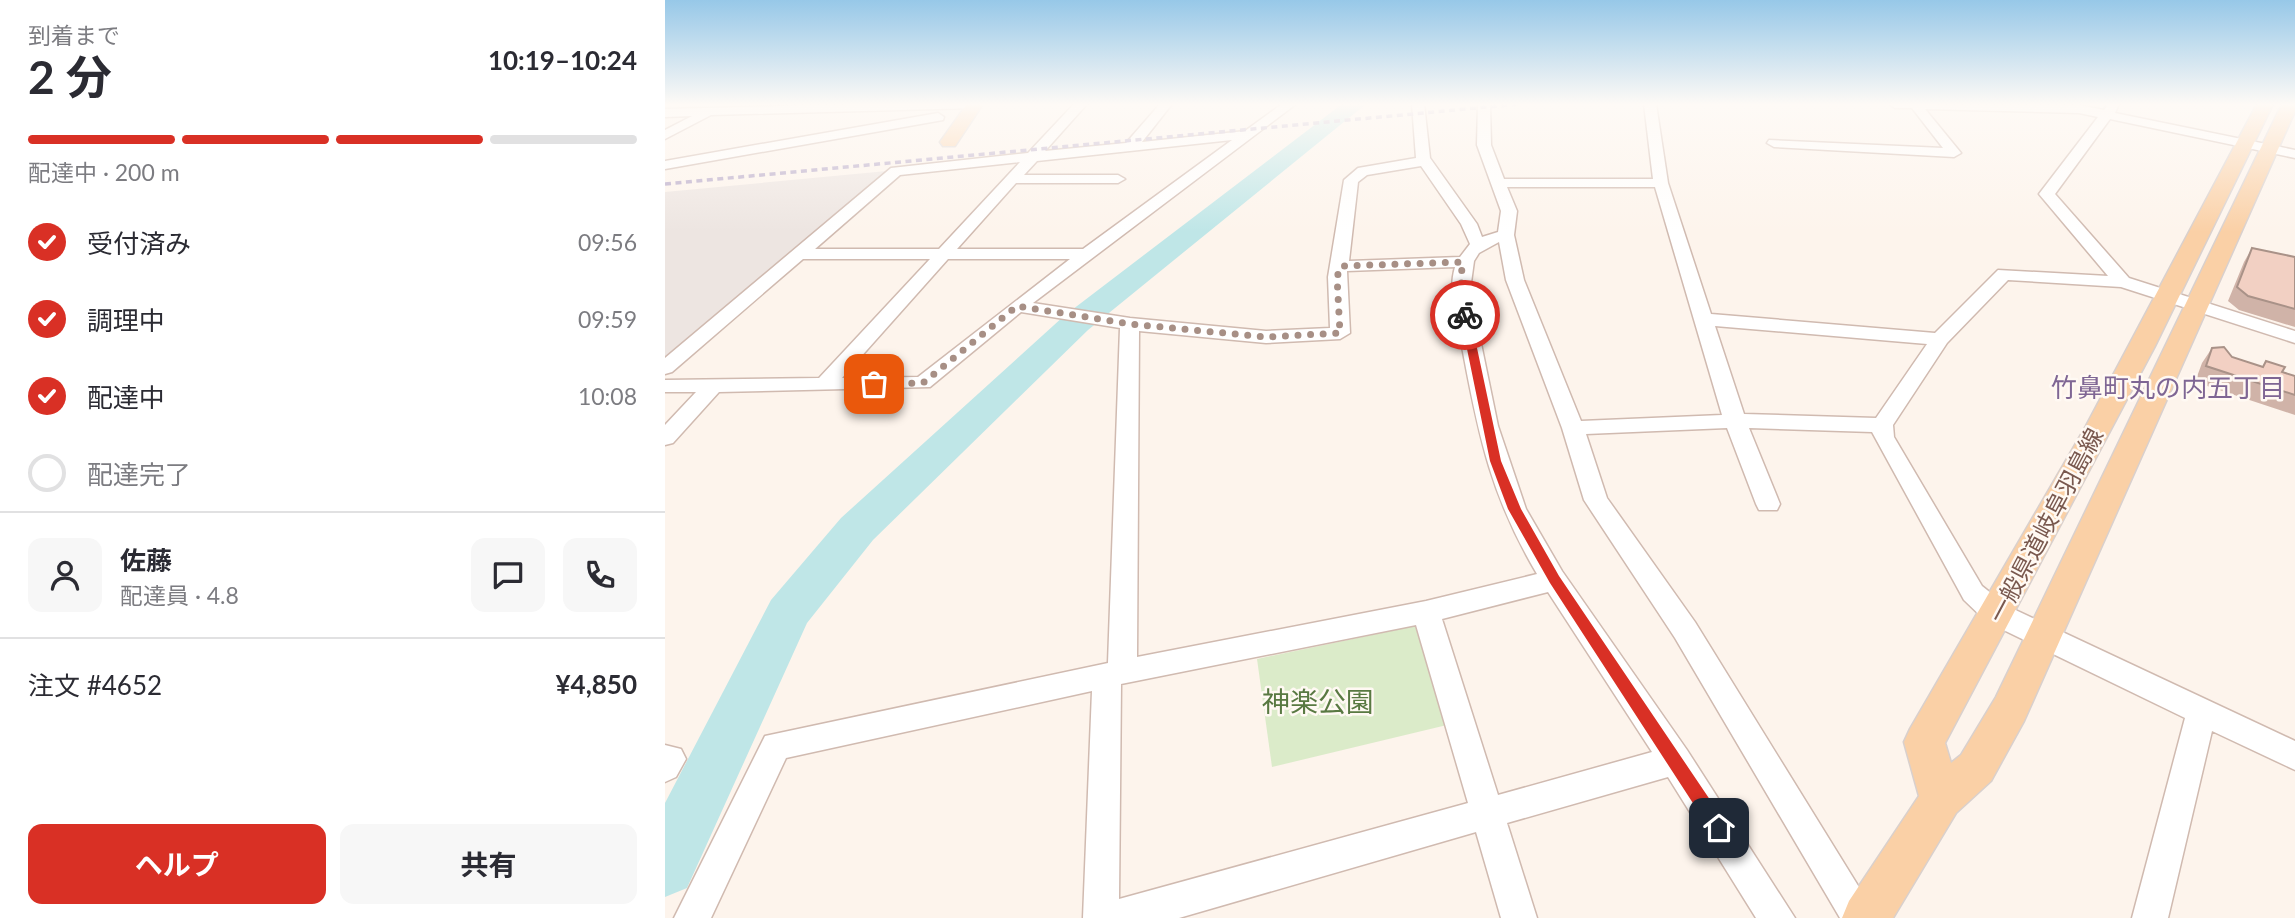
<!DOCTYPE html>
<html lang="ja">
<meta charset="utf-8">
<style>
body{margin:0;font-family:Lato,"Noto Sans JP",sans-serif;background:#f7f7f7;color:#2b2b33;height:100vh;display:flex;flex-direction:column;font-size:26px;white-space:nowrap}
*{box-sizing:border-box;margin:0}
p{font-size:23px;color:#7c7c81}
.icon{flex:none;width:38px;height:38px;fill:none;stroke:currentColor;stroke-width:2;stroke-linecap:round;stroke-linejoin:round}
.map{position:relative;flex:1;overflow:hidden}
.side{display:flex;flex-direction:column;background:#fff;width:665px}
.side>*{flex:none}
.pin{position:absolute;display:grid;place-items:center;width:60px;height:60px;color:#fff;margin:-30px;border-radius:14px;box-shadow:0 4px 10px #0006}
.courier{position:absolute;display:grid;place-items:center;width:70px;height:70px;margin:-35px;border:5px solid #d93025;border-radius:50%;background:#fff;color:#222;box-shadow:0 2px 9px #0007}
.head em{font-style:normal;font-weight:700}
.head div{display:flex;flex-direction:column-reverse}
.head{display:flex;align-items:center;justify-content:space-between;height:119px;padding:0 28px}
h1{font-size:46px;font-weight:700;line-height:52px}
.bar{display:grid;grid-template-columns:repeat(4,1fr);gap:10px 7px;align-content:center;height:84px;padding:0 28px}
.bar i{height:9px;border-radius:5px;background:#e1e1e2}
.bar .current{background:#d93025}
.bar p{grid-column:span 4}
.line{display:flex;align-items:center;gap:18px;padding:0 28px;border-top:2px solid #e1e1e2}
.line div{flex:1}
.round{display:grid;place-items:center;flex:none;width:74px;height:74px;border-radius:14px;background:#f7f7f7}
ol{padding:0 28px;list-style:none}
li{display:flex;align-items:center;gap:21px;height:77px}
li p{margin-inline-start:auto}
li .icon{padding:7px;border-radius:50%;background:#d93025;color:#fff;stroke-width:4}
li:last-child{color:#7c7c81}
li i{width:38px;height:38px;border:4px solid #e1e1e2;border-radius:50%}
.cta{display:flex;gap:14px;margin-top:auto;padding:14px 28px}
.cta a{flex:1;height:80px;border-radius:14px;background:#d93025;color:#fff;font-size:28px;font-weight:700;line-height:80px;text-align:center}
.cta a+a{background:#f7f7f7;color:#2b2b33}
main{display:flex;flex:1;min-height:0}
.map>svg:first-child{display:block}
.industrial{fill:#ede5e1}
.green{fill:#dbebc9}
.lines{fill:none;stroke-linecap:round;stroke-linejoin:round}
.stream{stroke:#a6d7d9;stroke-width:4.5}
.river{fill:#bfe6e7;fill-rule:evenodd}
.minor-casing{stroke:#d0bab0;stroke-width:3}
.major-casing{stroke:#d9d0cd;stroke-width:3}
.minor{fill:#fff;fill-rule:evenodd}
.major{fill:#fad0a6;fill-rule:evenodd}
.rail{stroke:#b6a8c8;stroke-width:3.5;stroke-dasharray:6 4.5;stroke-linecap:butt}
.wall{fill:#d0b3a8}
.building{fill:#f2d0c3;stroke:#a99288;stroke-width:2}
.route{fill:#d93025}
.done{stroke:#a78f85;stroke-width:7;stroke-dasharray:0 12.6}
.labels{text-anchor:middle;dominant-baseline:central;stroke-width:5;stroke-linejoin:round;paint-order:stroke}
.street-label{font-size:24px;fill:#79584e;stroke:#fff9f3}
.neighbourhood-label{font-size:26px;fill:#7f6694;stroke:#fff9f3}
.near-park-label{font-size:28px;fill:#597942;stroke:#fff9f3}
</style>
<main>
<section class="side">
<div class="head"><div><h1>2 分</h1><p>到着まで</p></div><em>10:19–10:24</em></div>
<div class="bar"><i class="current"></i><i class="current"></i><i class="current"></i><i></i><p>配達中 · 200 m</p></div>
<ol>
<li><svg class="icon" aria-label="check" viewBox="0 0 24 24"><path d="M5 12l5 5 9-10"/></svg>受付済み<p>09:56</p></li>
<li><svg class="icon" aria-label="check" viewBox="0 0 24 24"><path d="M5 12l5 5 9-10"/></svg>調理中<p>09:59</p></li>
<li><svg class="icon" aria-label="check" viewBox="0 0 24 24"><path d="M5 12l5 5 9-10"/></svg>配達中<p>10:08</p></li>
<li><i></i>配達完了</li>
</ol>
<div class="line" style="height:126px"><a class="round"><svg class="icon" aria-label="person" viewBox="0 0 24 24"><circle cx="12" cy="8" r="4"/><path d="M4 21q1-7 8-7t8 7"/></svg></a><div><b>佐藤</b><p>配達員 · 4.8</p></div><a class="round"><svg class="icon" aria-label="chat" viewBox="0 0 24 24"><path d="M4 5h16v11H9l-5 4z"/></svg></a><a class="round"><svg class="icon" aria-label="phone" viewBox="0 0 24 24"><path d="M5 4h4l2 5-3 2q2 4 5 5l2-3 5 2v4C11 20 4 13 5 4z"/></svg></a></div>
<div class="line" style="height:91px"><div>注文 #4652</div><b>¥4,850</b></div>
<div class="cta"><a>ヘルプ</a><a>共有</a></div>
</section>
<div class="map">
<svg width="1630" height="918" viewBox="0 0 1630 918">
<rect width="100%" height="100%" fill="#fdf4ec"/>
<!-- industrial -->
<path class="industrial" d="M222 171 217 177 0 362V192Z"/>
<!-- green -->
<path class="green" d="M750 626 782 725 607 767 592 659Z"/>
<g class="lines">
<!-- stream -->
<path class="stream" d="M1440 108 1444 104"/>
<!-- river -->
<path class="river" d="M677 104H701L423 330 208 540 142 623 22 888 0 897V803L106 600 176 518 399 316Z"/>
<defs>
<path id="minor" d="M189 104H314L308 108 46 115 0 139V130L27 116 0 117V109Z
M409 104H422L380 151 461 143 495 104H507L477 142 580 131 617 104H631L368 303 465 318 601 331 665 328 663 277 679 180 693 168 751 158 747 104H759L765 158 812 224 817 237 833 232 836 211 812 145 813 104H825L826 145 839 179H988L979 104H991L1003 183 1046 314 1270 333 1333 270 1443 276 1374 194 1433 117 1414 113 1260 109 1296 153 1289 157 1109 147 1102 143 1104 140 1278 148 1247 108H1230L1224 104 1414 105 1439 110 1444 104H1454L1450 113 1630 150V158L1445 119 1390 194 1464 278 1630 331V343L1456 287 1343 280 1282 343 1228 425 1229 437 1317 586 1342 606 1630 741V770L1547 731 1503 918H1467L1520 718 1322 622 1299 600 1207 432 1084 428 1115 504 1112 510H1094L1091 504 1062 428 921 434 942 498 1030 622 1213 918H1175L1010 638 919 500 897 428 841 280 834 242 814 253 809 261 805 290 833 426 861 509 897 571 1022 750 1130 918H1091L1003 777 842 823 872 918H836L811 832 514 918H418L427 691 121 758 46 918H9L100 736 443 663 455 328 356 312 265 387 54 392 8 443 0 445V425L31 392H0V380L154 378 265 259H138L7 372 0 374V358L226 168 363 153ZM567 140 418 249H292L351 183H453L460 179 453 175H359L372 161ZM355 162 274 249H150L235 175ZM756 166 796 224 805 244 795 257 684 261 693 182 702 175ZM842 187H990L1057 415 916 421 859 280 849 235 852 211ZM283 259H405L253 377 177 378ZM790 267C782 294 793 325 798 352 814 438 827 498 872 574L761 601 472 657 474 331 601 343 675 339 685 333 682 271ZM1050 326 1262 344 1211 418 1079 414ZM883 592 987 752 833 795 777 619ZM751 625 803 803 454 899 456 684Z
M273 113 279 117 278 120 0 169V161Z
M0 745 16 749 21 759 11 777 0 782Z"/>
<path id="major" d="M302 104H318L290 146H278L275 142Z
M1592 104H1608L1490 346 1280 743 1286 763 1296 755 1331 697 1617 104H1630V111L1359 721 1326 781 1291 813 1228 918H1177L1184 901 1254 796 1239 742 1245 729 1421 426Z"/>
</defs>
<!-- minor casing -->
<use href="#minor" class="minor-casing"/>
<!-- major casing -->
<use href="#major" class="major-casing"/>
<!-- minor -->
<use href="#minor" class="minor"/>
<!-- major -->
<use href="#major" class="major"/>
<!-- rail -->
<path class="rail" d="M0 184 854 104"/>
</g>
<!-- wall -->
<path class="wall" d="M1587 248 1630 257V327L1574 310 1563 301 1579 262Z
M1547 348 1567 357 1597 367 1601 361 1617 372 1630 376V415L1530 382 1537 363Z"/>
<!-- building -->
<path class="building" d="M1587 248 1630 257V309L1583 296 1572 287Z
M1559 347 1567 357 1598 367 1601 361 1620 367 1617 372 1630 376V395L1541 366 1547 348Z"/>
<!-- sky -->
<linearGradient id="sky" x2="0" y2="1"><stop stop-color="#97c8e8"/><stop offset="0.45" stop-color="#fefaf6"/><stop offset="1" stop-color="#fefaf6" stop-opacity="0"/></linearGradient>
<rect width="1630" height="232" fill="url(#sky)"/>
<!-- route -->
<path class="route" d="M800 313 805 315 836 461 856 509 894 576 1060 822 1062 828 1060 834H1048L885 583 843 509 825 461 795 315Z"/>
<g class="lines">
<!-- done -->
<path class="done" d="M209 384 258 383 352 306 465 324 601 337 675 333 672 277 676 266 797 262 796 296 800 315"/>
</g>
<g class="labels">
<!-- street labels -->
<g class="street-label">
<text transform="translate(1380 525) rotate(-62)">一般県道岐阜羽島線</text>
</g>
<!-- neighbourhood labels -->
<g class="neighbourhood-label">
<text x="1503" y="387">竹鼻町丸の内五丁目</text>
</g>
<!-- near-park labels -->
<g class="near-park-label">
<text x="653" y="701">神楽公園</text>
</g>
</g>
</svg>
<div class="pin" style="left:209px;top:384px;background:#ea580c"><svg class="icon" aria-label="bag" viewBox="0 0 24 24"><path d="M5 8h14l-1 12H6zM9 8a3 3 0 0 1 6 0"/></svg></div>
<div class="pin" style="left:1054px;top:828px;background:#1f2937"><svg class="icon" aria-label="home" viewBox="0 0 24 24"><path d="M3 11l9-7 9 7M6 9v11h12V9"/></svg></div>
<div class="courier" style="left:800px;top:315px"><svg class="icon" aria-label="bike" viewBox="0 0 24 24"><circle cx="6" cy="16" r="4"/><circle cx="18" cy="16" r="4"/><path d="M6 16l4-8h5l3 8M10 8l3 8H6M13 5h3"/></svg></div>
</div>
</main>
